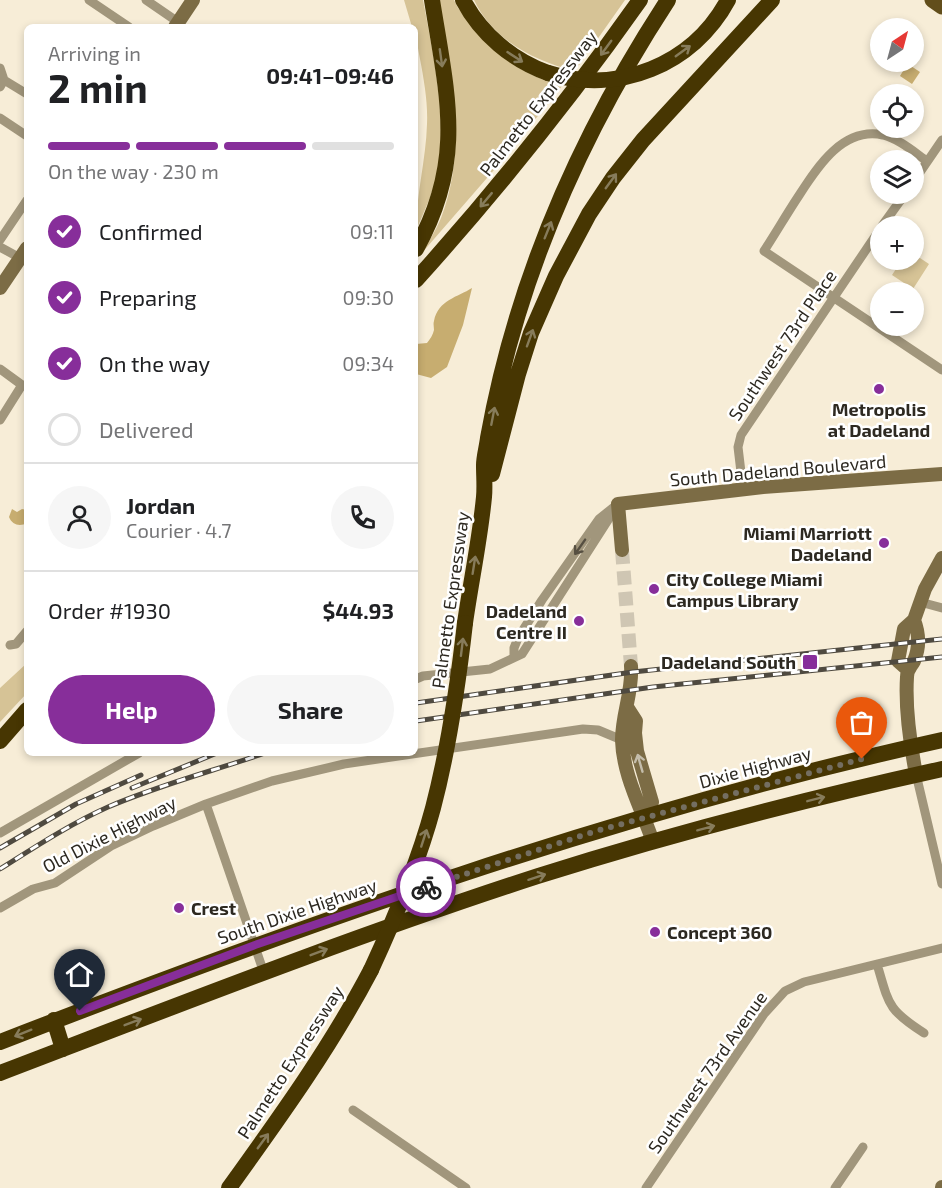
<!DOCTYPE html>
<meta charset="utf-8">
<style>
body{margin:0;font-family:"Exo 2",sans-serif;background:#f6f6f6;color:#202124;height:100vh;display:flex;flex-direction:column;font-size:22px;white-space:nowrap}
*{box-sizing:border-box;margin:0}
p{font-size:20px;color:#757577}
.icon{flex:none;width:33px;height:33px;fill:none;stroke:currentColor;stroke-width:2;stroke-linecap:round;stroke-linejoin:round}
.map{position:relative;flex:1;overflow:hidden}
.panel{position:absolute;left:24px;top:24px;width:394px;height:732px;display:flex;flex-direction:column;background:#fff;border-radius:9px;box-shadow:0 3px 9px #0003}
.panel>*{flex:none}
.needle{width:39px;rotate:36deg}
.controls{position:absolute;left:870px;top:18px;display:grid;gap:12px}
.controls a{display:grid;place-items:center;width:54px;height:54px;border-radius:50%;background:#fff;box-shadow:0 3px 9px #0003;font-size:30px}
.pin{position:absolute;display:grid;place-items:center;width:51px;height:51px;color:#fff;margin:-62px -26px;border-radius:50% 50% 50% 0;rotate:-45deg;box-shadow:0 0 6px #0007}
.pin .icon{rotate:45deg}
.courier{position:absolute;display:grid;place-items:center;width:60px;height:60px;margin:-30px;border:4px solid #872e9a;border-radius:50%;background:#fff;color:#222;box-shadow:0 2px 8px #0007}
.overview em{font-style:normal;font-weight:700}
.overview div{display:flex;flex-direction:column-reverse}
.overview{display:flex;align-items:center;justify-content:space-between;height:102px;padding:0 24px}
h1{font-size:39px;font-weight:700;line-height:45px}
.bar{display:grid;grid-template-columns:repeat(4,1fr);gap:9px 6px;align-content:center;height:72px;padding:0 24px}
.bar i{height:8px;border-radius:4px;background:#e0e0e0}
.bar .current{background:#872e9a}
.bar p{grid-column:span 4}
.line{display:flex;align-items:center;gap:15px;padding:0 24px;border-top:2px solid #e0e0e0}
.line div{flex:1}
.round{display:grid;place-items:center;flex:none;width:63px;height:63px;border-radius:32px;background:#f6f6f6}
ol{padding:0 24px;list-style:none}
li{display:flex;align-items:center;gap:18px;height:66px}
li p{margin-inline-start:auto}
li .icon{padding:6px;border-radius:50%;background:#872e9a;color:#fff;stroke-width:4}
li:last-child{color:#757577}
li i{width:33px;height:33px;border:3px solid #e0e0e0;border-radius:50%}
.primary-button{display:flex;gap:12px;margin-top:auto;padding:12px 24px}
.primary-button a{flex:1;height:69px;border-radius:36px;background:#872e9a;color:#fff;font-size:24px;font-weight:700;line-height:69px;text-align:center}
.primary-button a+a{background:#f6f6f6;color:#202124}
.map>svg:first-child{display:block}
.green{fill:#d6c396}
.water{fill:#c7ad70}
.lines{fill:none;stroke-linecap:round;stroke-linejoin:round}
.secondary-tunnel{stroke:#cfc6b3;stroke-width:14;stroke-dasharray:14 7;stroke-linecap:butt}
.street{stroke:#a1967c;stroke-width:9}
.secondary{stroke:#7c6c45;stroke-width:14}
.primary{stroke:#624e1b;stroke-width:15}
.highway{stroke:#473602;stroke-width:16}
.rail-casing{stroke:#4f4a40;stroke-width:5}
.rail{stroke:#fff;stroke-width:3;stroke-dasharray:9;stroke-linecap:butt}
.highway-bridge{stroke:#473602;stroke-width:16}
.oneway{stroke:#877c5b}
.oneway2{stroke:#564f41}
.oneway3{stroke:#c4bdab}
.done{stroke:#746e61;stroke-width:6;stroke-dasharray:0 10.8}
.route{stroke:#872e9a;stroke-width:8}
.poi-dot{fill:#872e9a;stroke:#fff;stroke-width:2}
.labels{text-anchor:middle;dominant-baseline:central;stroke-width:5;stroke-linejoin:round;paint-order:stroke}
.street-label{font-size:18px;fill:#2d2921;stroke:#fff}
.poi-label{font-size:18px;font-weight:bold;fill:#2d2921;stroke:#fff;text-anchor:end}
</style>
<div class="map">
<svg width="942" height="1188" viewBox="0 0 942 1188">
<rect width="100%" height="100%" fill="#f7edd7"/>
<!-- green -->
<path class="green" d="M404 0H423C433 53 449 127 436 179 431 197 423 214 416 231 416 195 426 160 427 124 428 103 424 80 420 59 418 48 416 39 416 27H412Z
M439 0H454L458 8C494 49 508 70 562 86L500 163 421 254C428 243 436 230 441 218 469 145 450 74 439 0Z
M474 0H625L575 71C534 61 493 40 474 0Z
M914 254 929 264 913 289 892 275 902 260H914Z
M27 663V693L0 722V688Z"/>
<!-- water -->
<path class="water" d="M888 62H905L920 72 912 84 900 76 903 71Z
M472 288 463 325 447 367 431 378 416 374V344L427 343C430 339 433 335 434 330 434 327 433 324 434 321 438 300 458 297 472 288Z
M12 509 17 512 22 509 27 510V523C20 527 12 525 9 517Z"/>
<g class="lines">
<!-- secondary-tunnel -->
<path class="secondary-tunnel" d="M622 550 631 666"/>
<!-- street -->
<path class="street" d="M89 0 129 27
M146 0 178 22
M0 68 4 80 0 87
M4 80 27 94
M0 118 27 136
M927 161C914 152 899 139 883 135 841 126 815 171 796 200 785 217 775 234 764 251L942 370
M914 181 942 140
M882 226 905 194
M0 240 27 200
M0 247 20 258
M0 369 22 385 0 420
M743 489 738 447 741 435 880 229
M920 602 942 608
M10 645 16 644 27 631
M514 656V648L518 638 542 600 599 519 614 507
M416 679 423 676 490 669 522 654 617 506
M916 774 942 884
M206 804 264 973
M0 833 139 753
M0 908 33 889 55 883 111 846 153 826 206 804 272 781 344 764 583 729 598 730 622 740
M877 964C889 1005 888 1010 924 1033
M353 1110 466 1188
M646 1188 764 1014 785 991 804 982 942 948
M835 1188 863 1147"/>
<!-- secondary -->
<path class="secondary" d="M175 27 193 0
M0 288 27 248
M622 550 618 504 763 487 942 474
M914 620C919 633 920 647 914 661 911 667 907 669 907 677 905 709 910 743 916 774
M631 666C633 691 622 714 622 740 623 776 642 809 653 842
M907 669 898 661 904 629 914 620 925 589 942 558
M627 707 636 721 635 733 637 751 652 802 645 818
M942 1188V1187"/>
<!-- primary -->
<path class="primary" d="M932 0 942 7"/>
<!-- highway -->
<path class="highway" d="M463 0C481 34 512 60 548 73
M416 249C466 160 447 95 432 0
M416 280C496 191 571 98 640 0
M492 474 518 374 531 333 556 276 589 214 613 178 643 140 772 0
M465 623C471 581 480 539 484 497 485 487 484 476 484 465 484 457 487 447 488 438 516 281 581 133 668 0
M0 741 27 710
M54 1020 63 1049
M0 1042C307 923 620 811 942 740
M0 1073C178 1005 356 935 538 876 670 834 806 799 942 769
M229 1188C280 1117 330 1048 371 970"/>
<defs>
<path id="rail" d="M416 703 633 672 942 639
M416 721 653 687 942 657
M132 788 217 753
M0 848 76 804 141 775
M0 869C35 847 70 824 108 807 159 785 213 771 265 753"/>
</defs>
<!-- rail casing -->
<use href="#rail" class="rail-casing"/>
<!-- rail -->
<use href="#rail" class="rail"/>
<!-- highway-bridge -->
<path class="highway-bridge" d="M548 73C618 95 693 65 728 0
M371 970C395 918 418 864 433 808 449 747 458 685 465 623"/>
</g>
<!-- one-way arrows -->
<defs><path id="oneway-shaft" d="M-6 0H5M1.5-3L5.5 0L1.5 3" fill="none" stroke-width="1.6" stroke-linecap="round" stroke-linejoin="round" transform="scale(1.5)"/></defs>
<g class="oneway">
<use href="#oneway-shaft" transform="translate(606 48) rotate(126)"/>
<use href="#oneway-shaft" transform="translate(683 51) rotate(-36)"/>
<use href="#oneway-shaft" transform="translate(515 57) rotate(33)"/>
<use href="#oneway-shaft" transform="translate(441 58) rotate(82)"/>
<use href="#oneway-shaft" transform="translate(611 181) rotate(-54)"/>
<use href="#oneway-shaft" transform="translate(486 200) rotate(130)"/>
<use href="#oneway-shaft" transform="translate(548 230) rotate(-68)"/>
<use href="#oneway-shaft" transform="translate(530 338) rotate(-70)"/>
<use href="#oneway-shaft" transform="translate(493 416) rotate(-79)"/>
<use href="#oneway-shaft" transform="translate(474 565) rotate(-81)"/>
<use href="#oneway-shaft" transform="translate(462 647) rotate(-83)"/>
<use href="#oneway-shaft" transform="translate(816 799) rotate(-14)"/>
<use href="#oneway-shaft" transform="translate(706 828) rotate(-15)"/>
<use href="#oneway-shaft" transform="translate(424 838) rotate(-72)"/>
<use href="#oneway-shaft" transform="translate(537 877) rotate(-18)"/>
<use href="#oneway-shaft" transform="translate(319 952) rotate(-21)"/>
<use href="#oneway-shaft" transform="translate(133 1022) rotate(-21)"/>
<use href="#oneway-shaft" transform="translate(23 1033) rotate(158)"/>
<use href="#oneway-shaft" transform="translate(263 1141) rotate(-54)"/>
</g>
<use class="oneway2" href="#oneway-shaft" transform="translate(580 547) rotate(125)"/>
<use class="oneway3" href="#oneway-shaft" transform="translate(640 763) rotate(-106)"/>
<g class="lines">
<!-- done -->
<path class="done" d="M426 887 596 831 862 759"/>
<!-- route -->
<path class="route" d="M80 1011 255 945 426 887"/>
</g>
<!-- markers -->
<g class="poi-dot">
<circle cx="879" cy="389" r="6"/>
<circle cx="884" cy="543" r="6"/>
<circle cx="654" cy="589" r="6"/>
<circle cx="579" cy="621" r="6"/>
<rect x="802" y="654" width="16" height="16" rx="3"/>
<circle cx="179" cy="908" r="6"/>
<circle cx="655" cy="932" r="6"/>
</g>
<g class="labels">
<!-- street labels -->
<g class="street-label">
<text transform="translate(538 103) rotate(-52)">Palmetto Expressway</text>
<text transform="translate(782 345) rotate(-56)">Southwest 73rd Place</text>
<text transform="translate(778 470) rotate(-5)">South Dadeland Boulevard</text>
<text transform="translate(450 600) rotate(-82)">Palmetto Expressway</text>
<text transform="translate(755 767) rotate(-15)">Dixie Highway</text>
<text transform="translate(109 834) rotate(-27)">Old Dixie Highway</text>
<text transform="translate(297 911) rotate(-19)">South Dixie Highway</text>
<text transform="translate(290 1062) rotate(-57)">Palmetto Expressway</text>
<text transform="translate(707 1072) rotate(-55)">Southwest 73rd Avenue</text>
</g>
<!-- poi labels -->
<g class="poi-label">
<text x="879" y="409" text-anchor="middle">Metropolis<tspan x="879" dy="21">at Dadeland</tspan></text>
<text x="872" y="533">Miami Marriott<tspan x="872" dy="21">Dadeland</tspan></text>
<text x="666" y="579" text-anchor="start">City College Miami<tspan x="666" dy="21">Campus Library</tspan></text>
<text x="567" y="611">Dadeland<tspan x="567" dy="21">Centre II</tspan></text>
<text x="796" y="662">Dadeland South</text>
<text x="191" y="908" text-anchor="start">Crest</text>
<text x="667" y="932" text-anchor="start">Concept 360</text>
</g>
</g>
</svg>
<div class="controls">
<a><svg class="needle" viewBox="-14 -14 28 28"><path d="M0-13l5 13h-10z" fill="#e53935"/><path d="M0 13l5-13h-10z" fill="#757577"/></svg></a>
<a><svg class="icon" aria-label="locate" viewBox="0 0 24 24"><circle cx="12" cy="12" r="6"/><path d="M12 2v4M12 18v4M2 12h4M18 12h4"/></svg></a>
<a><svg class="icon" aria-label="layers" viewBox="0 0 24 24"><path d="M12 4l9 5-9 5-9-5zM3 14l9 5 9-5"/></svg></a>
<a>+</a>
<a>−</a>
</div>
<div class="pin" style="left:862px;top:759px;background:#ea580c"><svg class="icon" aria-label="bag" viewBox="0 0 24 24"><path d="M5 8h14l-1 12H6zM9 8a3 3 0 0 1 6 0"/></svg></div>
<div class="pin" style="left:80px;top:1011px;background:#1f2937"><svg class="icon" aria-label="home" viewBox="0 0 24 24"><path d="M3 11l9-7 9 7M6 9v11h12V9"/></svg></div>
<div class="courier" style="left:426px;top:887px"><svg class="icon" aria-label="bike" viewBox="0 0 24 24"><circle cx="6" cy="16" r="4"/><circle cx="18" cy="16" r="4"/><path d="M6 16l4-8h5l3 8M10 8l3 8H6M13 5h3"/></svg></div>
<section class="panel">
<div class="overview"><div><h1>2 min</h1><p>Arriving in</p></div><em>09:41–09:46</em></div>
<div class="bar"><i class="current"></i><i class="current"></i><i class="current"></i><i></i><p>On the way · 230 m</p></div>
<ol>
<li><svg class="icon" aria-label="check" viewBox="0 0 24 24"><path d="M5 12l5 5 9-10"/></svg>Confirmed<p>09:11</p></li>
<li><svg class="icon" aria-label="check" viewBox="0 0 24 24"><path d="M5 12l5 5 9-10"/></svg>Preparing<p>09:30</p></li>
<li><svg class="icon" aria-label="check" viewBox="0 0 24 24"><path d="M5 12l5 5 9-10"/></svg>On the way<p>09:34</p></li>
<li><i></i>Delivered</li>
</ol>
<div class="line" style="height:108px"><a class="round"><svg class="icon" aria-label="person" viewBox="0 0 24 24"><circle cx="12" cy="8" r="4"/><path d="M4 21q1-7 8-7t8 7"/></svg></a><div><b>Jordan</b><p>Courier · 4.7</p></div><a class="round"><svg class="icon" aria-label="phone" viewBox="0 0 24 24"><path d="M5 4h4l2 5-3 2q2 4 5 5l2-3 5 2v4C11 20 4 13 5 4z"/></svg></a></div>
<div class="line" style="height:78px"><div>Order #1930</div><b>$44.93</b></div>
<div class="primary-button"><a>Help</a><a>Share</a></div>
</section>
</div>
